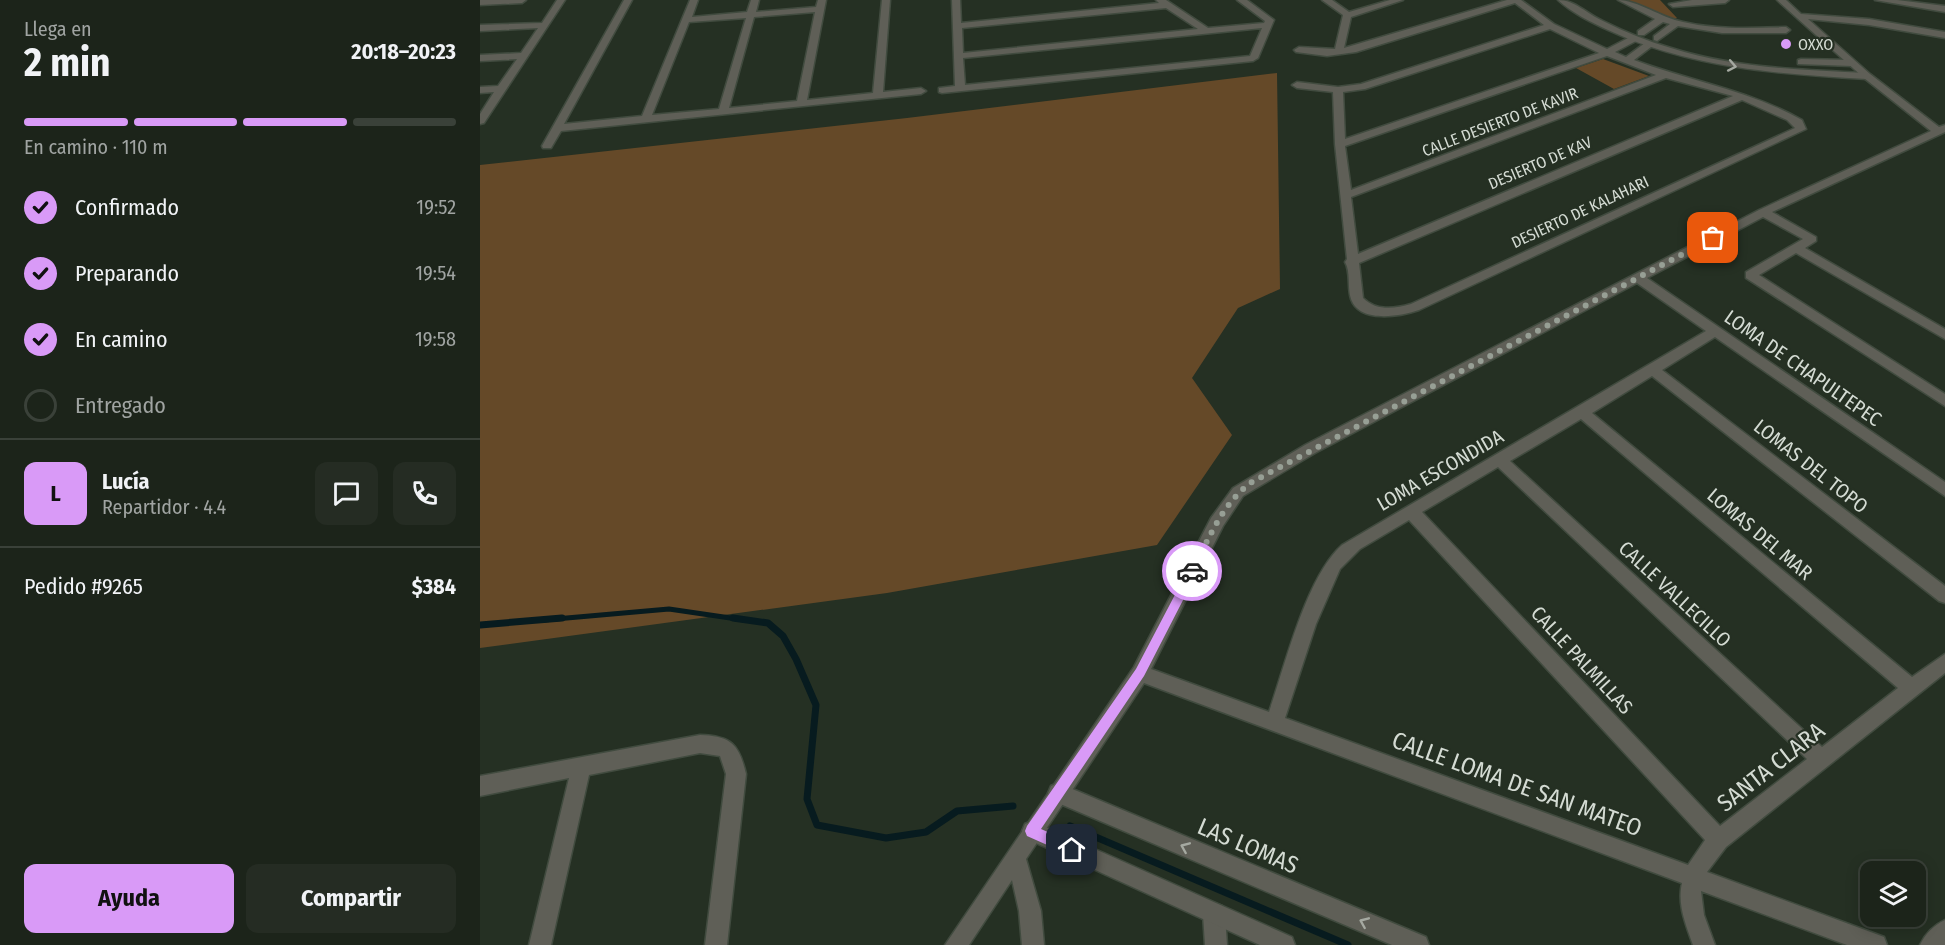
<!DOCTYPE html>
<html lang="es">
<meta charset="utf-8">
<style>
body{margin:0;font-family:"Fira Sans Condensed",sans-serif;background:#252c23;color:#f1f3f6;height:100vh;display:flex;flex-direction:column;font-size:22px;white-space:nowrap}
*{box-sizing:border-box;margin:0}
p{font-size:20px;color:#a0a4a2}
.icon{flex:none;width:33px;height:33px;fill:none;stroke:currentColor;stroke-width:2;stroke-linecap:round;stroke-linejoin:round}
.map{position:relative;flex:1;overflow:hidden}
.drawer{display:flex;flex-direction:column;background:#1c241a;width:480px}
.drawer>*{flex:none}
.controls{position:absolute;left:1380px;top:861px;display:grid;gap:12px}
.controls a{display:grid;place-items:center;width:66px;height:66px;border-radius:12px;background:#1c241a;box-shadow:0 3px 15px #0003,0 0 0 2px #3a4139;font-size:30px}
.pin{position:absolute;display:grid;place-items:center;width:51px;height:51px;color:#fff;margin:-26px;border-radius:12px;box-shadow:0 3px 9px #0006}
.courier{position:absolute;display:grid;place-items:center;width:60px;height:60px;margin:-30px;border:4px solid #d99af7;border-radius:50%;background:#fff;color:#222;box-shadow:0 2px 8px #0007}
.summary em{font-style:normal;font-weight:700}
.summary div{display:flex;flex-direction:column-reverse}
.summary{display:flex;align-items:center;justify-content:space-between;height:102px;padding:0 24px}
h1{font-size:39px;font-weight:700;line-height:45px}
.bar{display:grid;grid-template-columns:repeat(4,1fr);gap:9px 6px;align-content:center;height:72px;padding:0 24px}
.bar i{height:8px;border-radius:4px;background:#3a4139}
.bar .selected{background:#d99af7}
.bar p{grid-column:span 4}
.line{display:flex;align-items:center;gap:15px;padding:0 24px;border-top:2px solid #3a4139}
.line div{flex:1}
.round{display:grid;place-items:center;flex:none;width:63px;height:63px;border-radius:12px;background:#252c23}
ol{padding:0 24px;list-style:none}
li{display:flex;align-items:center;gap:18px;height:66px}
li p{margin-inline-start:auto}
li .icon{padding:6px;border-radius:50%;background:#d99af7;color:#111;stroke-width:4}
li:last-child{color:#a0a4a2}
li i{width:33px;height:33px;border:3px solid #3a4139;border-radius:50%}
.action{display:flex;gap:12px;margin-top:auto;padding:12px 24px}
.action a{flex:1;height:69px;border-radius:12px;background:#d99af7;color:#111;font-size:24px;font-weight:700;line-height:69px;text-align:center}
.action a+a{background:#252c23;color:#f1f3f6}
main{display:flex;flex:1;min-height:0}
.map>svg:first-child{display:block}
.green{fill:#654928}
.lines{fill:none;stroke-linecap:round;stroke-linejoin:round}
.stream-far1{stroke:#071b1f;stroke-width:5}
.stream{stroke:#071b1f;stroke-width:7}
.minor-casing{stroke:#414b3f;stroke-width:3}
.tertiary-casing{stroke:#414b3f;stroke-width:3}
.minor{fill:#5f5f57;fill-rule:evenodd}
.tertiary{fill:#5f5f57;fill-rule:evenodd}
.oneway{stroke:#a5a9a1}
.route{fill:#d99af7}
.done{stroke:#979f95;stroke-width:6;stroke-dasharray:0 10.8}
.poi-dot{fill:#d99af7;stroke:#253023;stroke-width:2}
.labels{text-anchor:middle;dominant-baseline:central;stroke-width:4.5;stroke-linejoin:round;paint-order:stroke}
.far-poi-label{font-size:16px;fill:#d4dbd3;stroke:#253023;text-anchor:start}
.far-street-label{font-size:16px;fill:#d4dbd3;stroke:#253023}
.street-label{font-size:20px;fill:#d4dbd3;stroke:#253023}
.near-street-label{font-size:24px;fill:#d4dbd3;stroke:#253023}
</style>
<main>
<section class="drawer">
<div class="summary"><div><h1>2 min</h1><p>Llega en</p></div><em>20:18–20:23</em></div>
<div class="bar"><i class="selected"></i><i class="selected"></i><i class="selected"></i><i></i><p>En camino · 110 m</p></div>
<ol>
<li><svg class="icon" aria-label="check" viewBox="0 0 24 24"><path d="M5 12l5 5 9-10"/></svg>Confirmado<p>19:52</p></li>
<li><svg class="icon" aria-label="check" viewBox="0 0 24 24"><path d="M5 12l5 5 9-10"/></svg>Preparando<p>19:54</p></li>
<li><svg class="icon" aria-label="check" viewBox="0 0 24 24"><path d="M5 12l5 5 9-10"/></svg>En camino<p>19:58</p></li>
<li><i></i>Entregado</li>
</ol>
<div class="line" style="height:108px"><b class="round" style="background:#d99af7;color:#111">L</b><div><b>Lucía</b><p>Repartidor · 4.4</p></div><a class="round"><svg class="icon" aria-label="chat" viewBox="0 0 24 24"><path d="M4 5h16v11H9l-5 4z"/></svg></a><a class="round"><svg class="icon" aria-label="phone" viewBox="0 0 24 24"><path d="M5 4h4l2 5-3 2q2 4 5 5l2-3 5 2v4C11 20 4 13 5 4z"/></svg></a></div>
<div class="line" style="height:78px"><div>Pedido #9265</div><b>$384</b></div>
<div class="action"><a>Ayuda</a><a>Compartir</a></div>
</section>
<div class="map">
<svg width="1465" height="945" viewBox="0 0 1465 945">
<rect width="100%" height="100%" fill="#253023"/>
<!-- green -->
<path class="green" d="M1148 0H1180L1197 18 1192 20Z
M1123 59 1169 76 1134 89 1096 68Z
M797 73 800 289 758 308 712 378 752 435 677 545 407 593 0 648V165L427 118Z"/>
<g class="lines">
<!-- stream-far1 -->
<path class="stream-far1" d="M64 620 189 609 264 620"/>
<!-- stream -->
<path class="stream" d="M253 618 288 623 303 636 316 659 336 705 327 799 337 825 406 838 446 832 477 811 533 806
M0 625 82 618
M590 826 868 945"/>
<defs>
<path id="minor" d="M0 0H46L42 3 0 5Z
M77 0H85L4 123 0 124V114L14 92 0 93V87L18 86 37 59 0 61V55L41 53 58 28 0 31V25L62 23Z
M144 0H152L84 124 162 116 210 0H218L212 17 267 12 271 0H279L276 12 336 7 338 0H346L327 100 393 93 402 0H410L403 92 441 88 446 91 441 94 81 131 71 148H63L62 146ZM335 12 317 101 249 108 274 17ZM266 18 239 109 172 115 209 22Z
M472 0H480L481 23 679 3 676 0H686L728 28 784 23 785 21 757 0H767L794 20 778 58 773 61 462 93 459 92V88L475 86ZM686 8 718 29 483 53 482 28ZM782 28 770 56 485 85 483 58Z
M842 0H852L869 12 910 0H923L871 17 864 48 1027 0H1041L1074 24 1127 49 1150 37H1156V41L1135 52 1146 57 1165 43H1171V47L1154 60C1209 81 1269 90 1322 120L1326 129 939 310C921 316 880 324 871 299 867 287 871 272 865 262L867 259 855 144 853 92 817 88 812 85 817 82 858 87 881 84 1064 25 1035 3 876 52 847 56 816 52 814 50 819 47 855 49 863 15ZM1070 29 1119 53 865 139 863 92 885 89ZM1127 56 1176 75 871 190 865 146ZM1186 78 1253 96 878 254 871 197ZM1262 100 1307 120 1315 128 931 304C914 309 896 311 883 298L879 263Z
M1138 0C1157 0 1182 18 1203 22 1237 30 1272 28 1306 27L1310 30 1306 33H1242L1198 26 1177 41 1174 40V36L1190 24 1183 22 1164 35H1158V31L1175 19Z
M1212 0H1249L1245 3 1193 7 1189 4Z
M1297 0H1306L1321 14 1389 19 1465 32V38L1389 25 1328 19 1390 74 1459 127 1465 125V132L1292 212 1336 237V241L1325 248 1465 329V339L1316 253 1279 275 1465 394V406L1266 278V272L1323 239 1283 217 1167 278 1465 482V496L1235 337 1182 370 1465 586V603L1459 601 1172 376 1112 413 1432 677 1465 654V673L1246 847 1227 872 1396 934 1404 937 1407 945H1367L1221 891 1224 915 1235 945H1213C1206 925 1197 905 1202 883L664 683 546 859 561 911 564 945H542L539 911 532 880 489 945H465L654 667 731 518 753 488 825 445 1279 210 1451 131 1384 78ZM1157 283 1226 331 862 545C826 577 805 666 789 712L671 669 743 526 763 496 835 453ZM1101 419 1418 688 1342 747 1030 461ZM1018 467 1327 759 1240 826 942 512ZM929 520 1225 840 1208 865 805 718 836 624 860 569 880 549Z
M1395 0H1417L1465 6V12Z
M220 735C251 736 259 744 266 774L247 945H225L246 774 240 756 220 753 109 775 71 945H49L89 778 0 796V776Z
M734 903 742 906 745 914 747 945H725L723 914 726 906Z
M1465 920V945H1440C1445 934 1454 925 1465 920Z"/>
<path id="tertiary" d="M1078 0C1095 0 1107 14 1123 21 1145 32 1167 41 1191 48 1254 68 1322 70 1387 73L1392 76 1387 79C1299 74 1210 68 1128 30 1111 22 1092 13 1078 0Z
M1321 59 1372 60 1377 63 1372 66 1318 64V60Z
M578 783 946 937 949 945H912L571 800 568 793 571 786Z
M552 821 812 937 815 945H780L545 838 542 831 545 824Z"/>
</defs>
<!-- minor casing -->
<use href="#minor" class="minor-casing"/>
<!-- tertiary casing -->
<use href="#tertiary" class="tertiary-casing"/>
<!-- minor -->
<use href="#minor" class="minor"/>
<!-- tertiary -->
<use href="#tertiary" class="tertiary"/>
</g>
<!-- one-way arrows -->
<defs><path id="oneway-chevron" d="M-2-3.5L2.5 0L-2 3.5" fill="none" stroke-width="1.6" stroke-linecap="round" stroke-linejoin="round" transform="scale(1.5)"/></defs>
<g class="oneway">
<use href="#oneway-chevron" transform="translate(1252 66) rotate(11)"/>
<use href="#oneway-chevron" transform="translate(705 847) rotate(-157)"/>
<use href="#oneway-chevron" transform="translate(884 922) rotate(-157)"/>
</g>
<!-- route -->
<path class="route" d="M712 566 718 571 664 676 561 829 597 845 599 850 597 854 592 856 547 836 545 831 547 826 656 669 709 568Z"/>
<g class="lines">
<!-- done -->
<path class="done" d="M712 571C729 539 742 503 772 482L1233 238"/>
</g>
<!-- markers -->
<circle class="poi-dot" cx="1306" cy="44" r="6"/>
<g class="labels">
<!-- far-poi labels -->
<g class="far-poi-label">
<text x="1318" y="44">OXXO</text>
</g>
<!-- far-street labels -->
<g class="far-street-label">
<text transform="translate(1020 122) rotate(-21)">CALLE DESIERTO DE KAVIR</text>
<text transform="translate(1060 163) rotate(-23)">DESIERTO DE KAV</text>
<text transform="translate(1100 212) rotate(-25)">DESIERTO DE KALAHARI</text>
</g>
<!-- street labels -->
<g class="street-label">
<text transform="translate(1323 368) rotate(35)">LOMA DE CHAPULTEPEC</text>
<text transform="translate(1331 466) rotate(38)">LOMAS DEL TOPO</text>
<text transform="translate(960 470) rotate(-30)">LOMA ESCONDIDA</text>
<text transform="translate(1280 534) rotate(40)">LOMAS DEL MAR</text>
<text transform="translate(1195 594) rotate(43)">CALLE VALLECILLO</text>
<text transform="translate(1102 660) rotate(47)">CALLE PALMILLAS</text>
</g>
<!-- near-street labels -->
<g class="near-street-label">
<text transform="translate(1291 767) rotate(-38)">SANTA CLARA</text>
<text transform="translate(1037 784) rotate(20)">CALLE LOMA DE SAN MATEO</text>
<text transform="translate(768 846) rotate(23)">LAS LOMAS</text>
</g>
</g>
</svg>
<div class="controls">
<a><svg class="icon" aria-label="layers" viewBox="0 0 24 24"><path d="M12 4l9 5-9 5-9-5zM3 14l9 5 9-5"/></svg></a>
</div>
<div class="pin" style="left:1233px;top:238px;background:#ea580c"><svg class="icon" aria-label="bag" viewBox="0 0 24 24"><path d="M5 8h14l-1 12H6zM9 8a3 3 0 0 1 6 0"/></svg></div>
<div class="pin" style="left:592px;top:850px;background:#1f2937"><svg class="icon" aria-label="home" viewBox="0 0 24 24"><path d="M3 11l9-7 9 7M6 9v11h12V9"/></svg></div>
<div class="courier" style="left:712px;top:571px"><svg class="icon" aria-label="car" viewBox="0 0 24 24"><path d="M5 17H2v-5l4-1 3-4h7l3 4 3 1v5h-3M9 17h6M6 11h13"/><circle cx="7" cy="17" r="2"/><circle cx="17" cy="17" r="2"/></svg></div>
</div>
</main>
